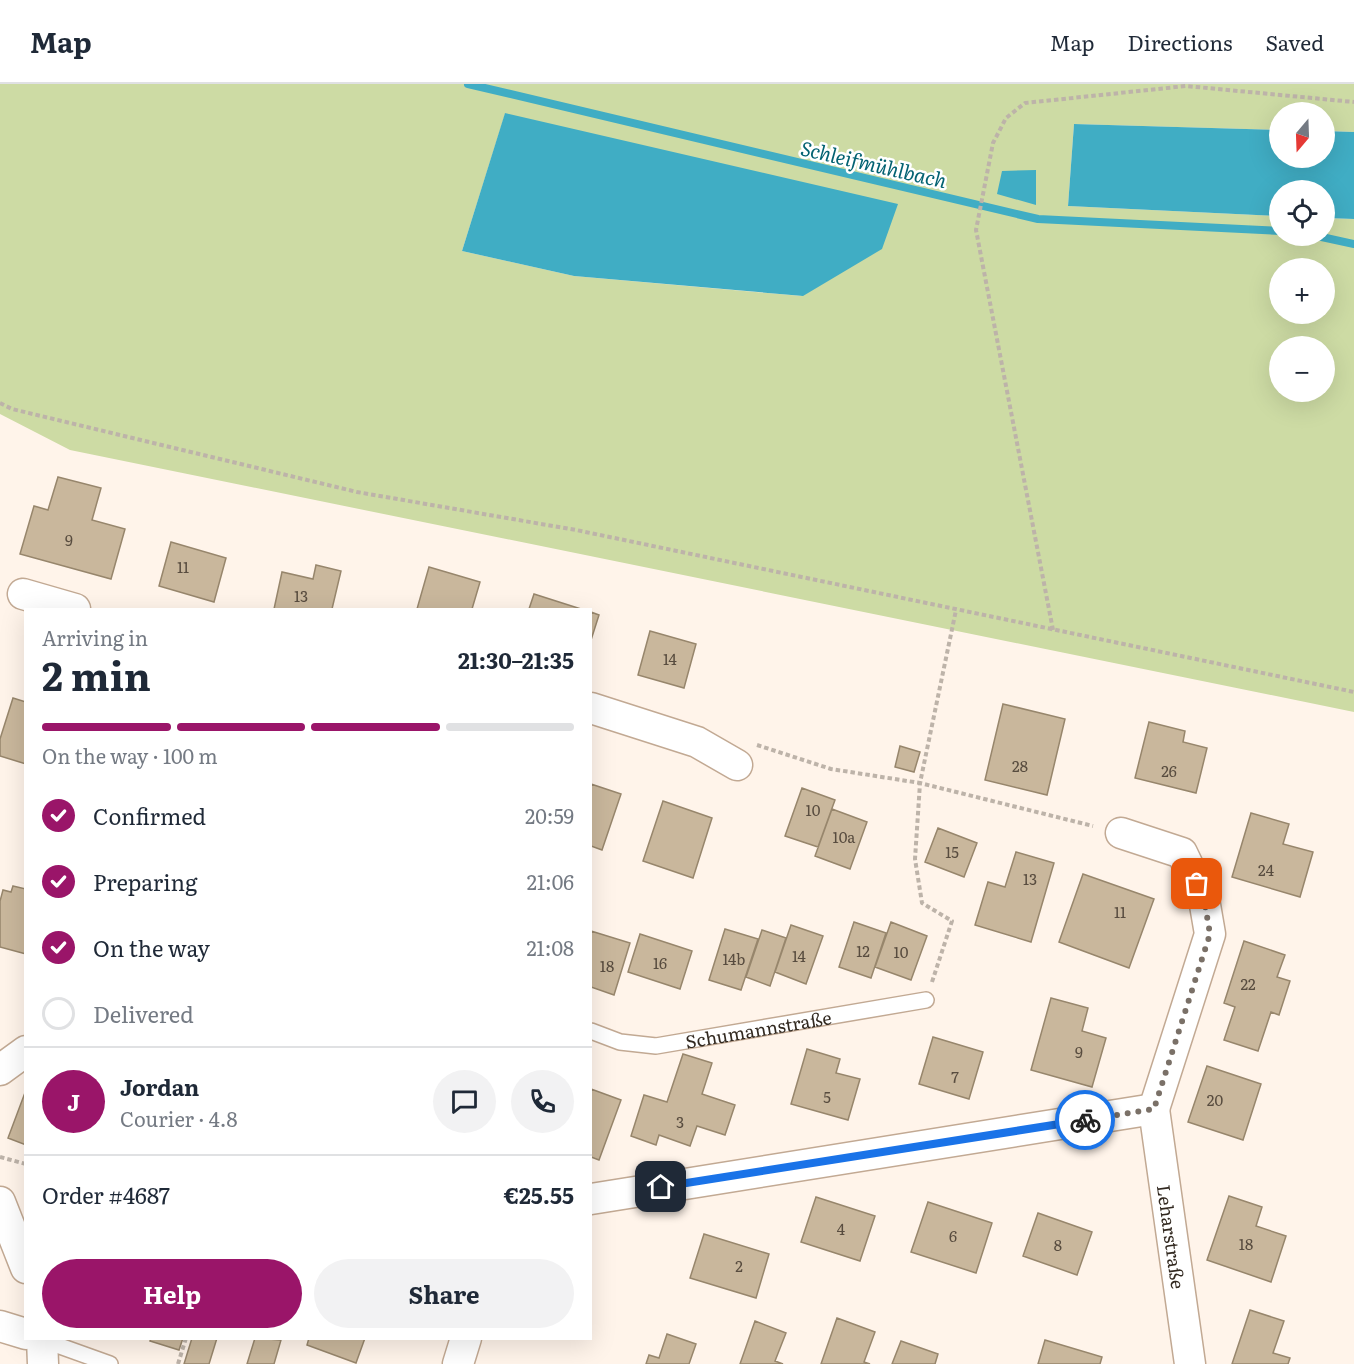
<!DOCTYPE html>
<meta charset="utf-8">
<style>
body{margin:0;font-family:Literata,serif;background:#f2f2f3;color:#1f2937;height:100vh;display:flex;flex-direction:column;font-size:22px;white-space:nowrap}
*{box-sizing:border-box;margin:0}
p{font-size:20px;color:#747a83}
.icon{flex:none;width:33px;height:33px;fill:none;stroke:currentColor;stroke-width:2;stroke-linecap:round;stroke-linejoin:round}
.map{position:relative;flex:1;overflow:hidden}
.panel{position:absolute;left:24px;top:524px;width:568px;height:732px;display:flex;flex-direction:column;background:#fff;border-radius:0px;box-shadow:0 6px 24px #0002}
.panel>*{flex:none}
.needle{width:39px;rotate:199deg}
.fabs{position:absolute;left:1269px;top:18px;display:grid;gap:12px}
.fabs a{display:grid;place-items:center;width:66px;height:66px;border-radius:50%;background:#fff;box-shadow:0 6px 24px #0002;font-size:30px}
.pin{position:absolute;display:grid;place-items:center;width:51px;height:51px;color:#fff;margin:-26px;border-radius:12px;box-shadow:0 3px 9px #0006}
.courier{position:absolute;display:grid;place-items:center;width:60px;height:60px;margin:-30px;border:4px solid #1a73e8;border-radius:50%;background:#fff;color:#222;box-shadow:0 2px 8px #0007}
.headline em{font-style:normal;font-weight:700}
.headline div{display:flex;flex-direction:column-reverse}
.headline{display:flex;align-items:center;justify-content:space-between;height:102px;padding:0 18px}
h1{font-size:39px;font-weight:700;line-height:45px}
.bar{display:grid;grid-template-columns:repeat(4,1fr);gap:9px 6px;align-content:center;height:72px;padding:0 18px}
.bar i{height:8px;border-radius:4px;background:#e0e1e3}
.bar .on{background:#9a1569}
.bar p{grid-column:span 4}
.line{display:flex;align-items:center;gap:15px;padding:0 18px;border-top:2px solid #e0e1e3}
.line div{flex:1}
.round{display:grid;place-items:center;flex:none;width:63px;height:63px;border-radius:32px;background:#f2f2f3}
ol{padding:0 18px;list-style:none}
li{display:flex;align-items:center;gap:18px;height:66px}
li p{margin-inline-start:auto}
li .icon{padding:6px;border-radius:50%;background:#9a1569;color:#fff;stroke-width:4}
li:last-child{color:#747a83}
li i{width:33px;height:33px;border:3px solid #e0e1e3;border-radius:50%}
.primary-button{display:flex;gap:12px;margin-top:auto;padding:12px 18px}
.primary-button a{flex:1;height:69px;border-radius:36px;background:#9a1569;color:#fff;font-size:24px;font-weight:700;line-height:69px;text-align:center}
.primary-button a+a{background:#f2f2f3;color:#1f2937}
header{display:flex;align-items:center;gap:36px;box-sizing:border-box;height:84px;padding:0 30px;background:#fff;border-bottom:2px solid #e0e1e3}
header strong{font-size:28px}
nav{display:flex;gap:33px;margin-inline-start:auto;font-size:21px}
.map>svg:first-child{display:block}
.green{fill:#cddba4;fill-rule:evenodd}
.water{fill:#40adc4}
.lines{fill:none;stroke-linecap:round;stroke-linejoin:round}
.stream{stroke:#40adc4;stroke-width:8}
.building{fill:#c9b79c;stroke:#97866c;stroke-width:1.5}
.lane-casing{stroke:#c2a993;stroke-width:18}
.street-casing{stroke:#c2a993;stroke-width:33}
.path{stroke:#bdb3a9;stroke-width:4;stroke-dasharray:4.5 3;stroke-linecap:butt}
.lane{stroke:#fff;stroke-width:15}
.street{stroke:#fff;stroke-width:30}
.done{stroke:#7a7067;stroke-width:6;stroke-dasharray:0 10.8}
.route{stroke:#1a73e8;stroke-width:8}
.labels{text-anchor:middle;dominant-baseline:central;stroke-width:5;stroke-linejoin:round;paint-order:stroke}
.number-label{font-size:15px;fill:#584c3f}
.street-label{font-size:18px;fill:#322920;stroke:#fff}
.water-label{font-size:20px;font-style:italic;fill:#036272;stroke:#fff}
</style>
<header>
<strong>Map</strong>
<nav><a>Map</a><a>Directions</a><a>Saved</a></nav>
</header>
<div class="map">
<svg width="1354" height="1280" viewBox="0 0 1354 1280">
<rect width="100%" height="100%" fill="#fff4ea"/>
<!-- green -->
<path class="green" d="M0 0H1354V48L1325 47 1324 28H1280L1279 46 1074 40 1068 122 1279 132 1280 152H1324L1325 134 1354 135V628L70 366 0 330ZM505 30V29L802 212 574 192 462 167ZM1280 184H1324V230H1280ZM1280 262H1324V308H1280Z"/>
<!-- water -->
<path class="water" d="M505 29 898 120 882 165 803 212 574 192 462 167Z
M1074 40 1279 46 1280 74H1324L1325 47 1354 48V135L1325 134 1324 106H1280L1279 132 1068 122Z
M1036 86V121L997 110 1002 87Z"/>
<g class="lines">
<!-- stream -->
<path class="stream" d="M468 0 1038 135 1280 147
M1317 152 1354 160"/>
</g>
<!-- building -->
<path class="building" d="M58 393 101 404 92 436 125 445 111 495 20 470 34 422 48 426Z
M171 458 226 474 214 518 159 502Z
M316 481 341 487 332 525H274L282 488 313 495Z
M429 483 480 498 472 525H417Z
M534 510 581 525H529Z
M591 528 599 531 591 556Z
M650 547 696 560 684 604 638 591Z
M13 614 26 618V680L0 672V655Z
M1003 620 1065 635 1047 711 985 696Z
M1149 638 1185 647 1183 658 1207 664 1196 709 1135 694Z
M900 662 920 668 914 688 895 683Z
M591 700 621 710 602 766 591 762Z
M802 704 835 716 818 763 785 752Z
M663 717 712 734 693 794 643 777Z
M832 725 867 738 850 785 815 772Z
M1251 729 1289 740 1283 760 1313 768 1300 813 1232 793Z
M938 744 977 759 964 793 925 778Z
M1016 768 1054 779 1031 858 975 841 988 798 1005 803Z
M1083 790 1154 815 1129 884 1059 858Z
M13 802 26 805V870L0 863V817L3 806 11 808Z
M854 838 886 849 871 894 839 883Z
M891 838 927 852 911 896 875 883Z
M791 841 823 852 806 900 775 888Z
M725 845 758 855 741 906 709 896Z
M762 846 786 854 770 902 746 893Z
M591 847 630 859 614 911 591 903Z
M640 850 692 867 680 905 628 888Z
M1244 857 1285 871 1277 893 1290 897 1279 931 1271 928 1258 967 1224 956 1235 923 1224 919Z
M1051 914 1088 924 1082 947 1106 954 1092 1003 1031 986Z
M933 953 983 968 969 1015 919 1000Z
M807 965 840 975 836 989 860 995 848 1036 791 1020Z
M683 970 712 979 702 1010 735 1021 725 1051 697 1042 690 1062 659 1051 656 1061 631 1052 644 1011 667 1018Z
M1207 982 1261 1000 1243 1056 1188 1038Z
M591 1005 621 1016 599 1076 591 1073Z
M26 1006V1061L8 1054Z
M1229 1112 1262 1123 1256 1142 1286 1152 1271 1198 1207 1176Z
M816 1113 875 1132 860 1177 801 1158Z
M928 1118 992 1139 976 1189 911 1168Z
M1038 1129 1092 1148 1077 1191 1023 1172Z
M704 1150 769 1170 756 1214 690 1194Z
M1250 1226 1284 1237 1273 1269 1290 1274 1288 1280H1232Z
M837 1234 875 1248 864 1278 870 1280H821Z
M755 1237 786 1249 775 1277 783 1280H740Z
M667 1250 696 1260 689 1280H646L649 1271 659 1274Z
M151 1254H183L179 1266 150 1257Z
M192 1254H217L209 1280H184Z
M255 1254 281 1256 274 1280H247Z
M309 1254H365L356 1279 307 1261Z
M1045 1256 1102 1273 1100 1280H1038Z
M901 1257 938 1270 935 1280H892Z"/>
<g class="lines">
<defs>
<g id="lane">
<path id="s1" d="M591 947 620 958 656 962 926 916"/>
<path d="M43 1256 110 1280"/>
</g>
<g id="street">
<path d="M23 510 75 525"/>
<path d="M591 624 697 658 737 681"/>
<path d="M1121 749 1182 769 1204 815 1210 850 1154 1025"/>
<path d="M0 986 26 967"/>
<path id="s2" d="M591 1115 1154 1025 1190 1280"/>
<path d="M0 1118 26 1184"/>
<path d="M0 1242 26 1250"/>
<path d="M42 1254 43 1280"/>
<path d="M458 1280 466 1254"/>
</g>
</defs>
<!-- lane casing -->
<use href="#lane" class="lane-casing"/>
<!-- street casing -->
<use href="#street" class="street-casing"/>
<!-- path -->
<path class="path" d="M0 319 12 325 357 408 576 446 1354 608
M1053 546 976 146 993 59 1006 34 1025 19 1186 2 1354 18
M757 661 831 685 920 699 956 526
M932 898 952 837 922 819 915 775 920 699 1093 742
M0 1073 26 1080
M178 1280 186 1254"/>
<!-- lane -->
<use href="#lane" class="lane"/>
<!-- street -->
<use href="#street" class="street"/>
</g>
<g class="lines">
<!-- done -->
<path class="done" d="M1085 1036 1154 1025 1210 850 1204 815 1197 800"/>
<!-- route -->
<path class="route" d="M661 1103 1085 1036"/>
</g>
<g class="labels">
<!-- number labels -->
<g class="number-label">
<text x="69" y="455">9</text>
<text x="183" y="482">11</text>
<text x="301" y="511">13</text>
<text x="670" y="574">14</text>
<text x="1020" y="681">28</text>
<text x="1169" y="686">26</text>
<text x="813" y="725">10</text>
<text x="844" y="752">10a</text>
<text x="952" y="767">15</text>
<text x="1266" y="785">24</text>
<text x="1030" y="794">13</text>
<text x="1120" y="827">11</text>
<text x="863" y="866">12</text>
<text x="901" y="867">10</text>
<text x="799" y="871">14</text>
<text x="734" y="874">14b</text>
<text x="660" y="878">16</text>
<text x="607" y="881">18</text>
<text x="1248" y="899">22</text>
<text x="1079" y="967">9</text>
<text x="955" y="992">7</text>
<text x="827" y="1012">5</text>
<text x="1215" y="1015">20</text>
<text x="680" y="1037">3</text>
<text x="841" y="1144">4</text>
<text x="953" y="1151">6</text>
<text x="1246" y="1159">18</text>
<text x="1058" y="1160">8</text>
<text x="739" y="1181">2</text>
</g>
<!-- street labels -->
<g class="street-label">
<text stroke="none"><textPath href="#s1" startOffset="171">Schumannstraße</textPath></text>
<text stroke="none"><textPath href="#s2" startOffset="699">Leharstraße</textPath></text>
</g>
<!-- water labels -->
<g class="water-label">
<text transform="translate(874 79) rotate(13)">Schleifmühlbach</text>
</g>
</g>
</svg>
<div class="fabs">
<a><svg class="needle" viewBox="-14 -14 28 28"><path d="M0-13l5 13h-10z" fill="#e53935"/><path d="M0 13l5-13h-10z" fill="#747a83"/></svg></a>
<a><svg class="icon" aria-label="locate" viewBox="0 0 24 24"><circle cx="12" cy="12" r="6"/><path d="M12 2v4M12 18v4M2 12h4M18 12h4"/></svg></a>
<a>+</a>
<a>−</a>
</div>
<div class="pin" style="left:1197px;top:800px;background:#ea580c"><svg class="icon" aria-label="bag" viewBox="0 0 24 24"><path d="M5 8h14l-1 12H6zM9 8a3 3 0 0 1 6 0"/></svg></div>
<div class="pin" style="left:661px;top:1103px;background:#1f2937"><svg class="icon" aria-label="home" viewBox="0 0 24 24"><path d="M3 11l9-7 9 7M6 9v11h12V9"/></svg></div>
<div class="courier" style="left:1085px;top:1036px"><svg class="icon" aria-label="bike" viewBox="0 0 24 24"><circle cx="6" cy="16" r="4"/><circle cx="18" cy="16" r="4"/><path d="M6 16l4-8h5l3 8M10 8l3 8H6M13 5h3"/></svg></div>
<section class="panel">
<div class="headline"><div><h1>2 min</h1><p>Arriving in</p></div><em>21:30–21:35</em></div>
<div class="bar"><i class="on"></i><i class="on"></i><i class="on"></i><i></i><p>On the way · 100 m</p></div>
<ol>
<li><svg class="icon" aria-label="check" viewBox="0 0 24 24"><path d="M5 12l5 5 9-10"/></svg>Confirmed<p>20:59</p></li>
<li><svg class="icon" aria-label="check" viewBox="0 0 24 24"><path d="M5 12l5 5 9-10"/></svg>Preparing<p>21:06</p></li>
<li><svg class="icon" aria-label="check" viewBox="0 0 24 24"><path d="M5 12l5 5 9-10"/></svg>On the way<p>21:08</p></li>
<li><i></i>Delivered</li>
</ol>
<div class="line" style="height:108px"><b class="round" style="background:#9a1569;color:#fff">J</b><div><b>Jordan</b><p>Courier · 4.8</p></div><a class="round"><svg class="icon" aria-label="chat" viewBox="0 0 24 24"><path d="M4 5h16v11H9l-5 4z"/></svg></a><a class="round"><svg class="icon" aria-label="phone" viewBox="0 0 24 24"><path d="M5 4h4l2 5-3 2q2 4 5 5l2-3 5 2v4C11 20 4 13 5 4z"/></svg></a></div>
<div class="line" style="height:78px"><div>Order #4687</div><b>€25.55</b></div>
<div class="primary-button"><a>Help</a><a>Share</a></div>
</section>
</div>
